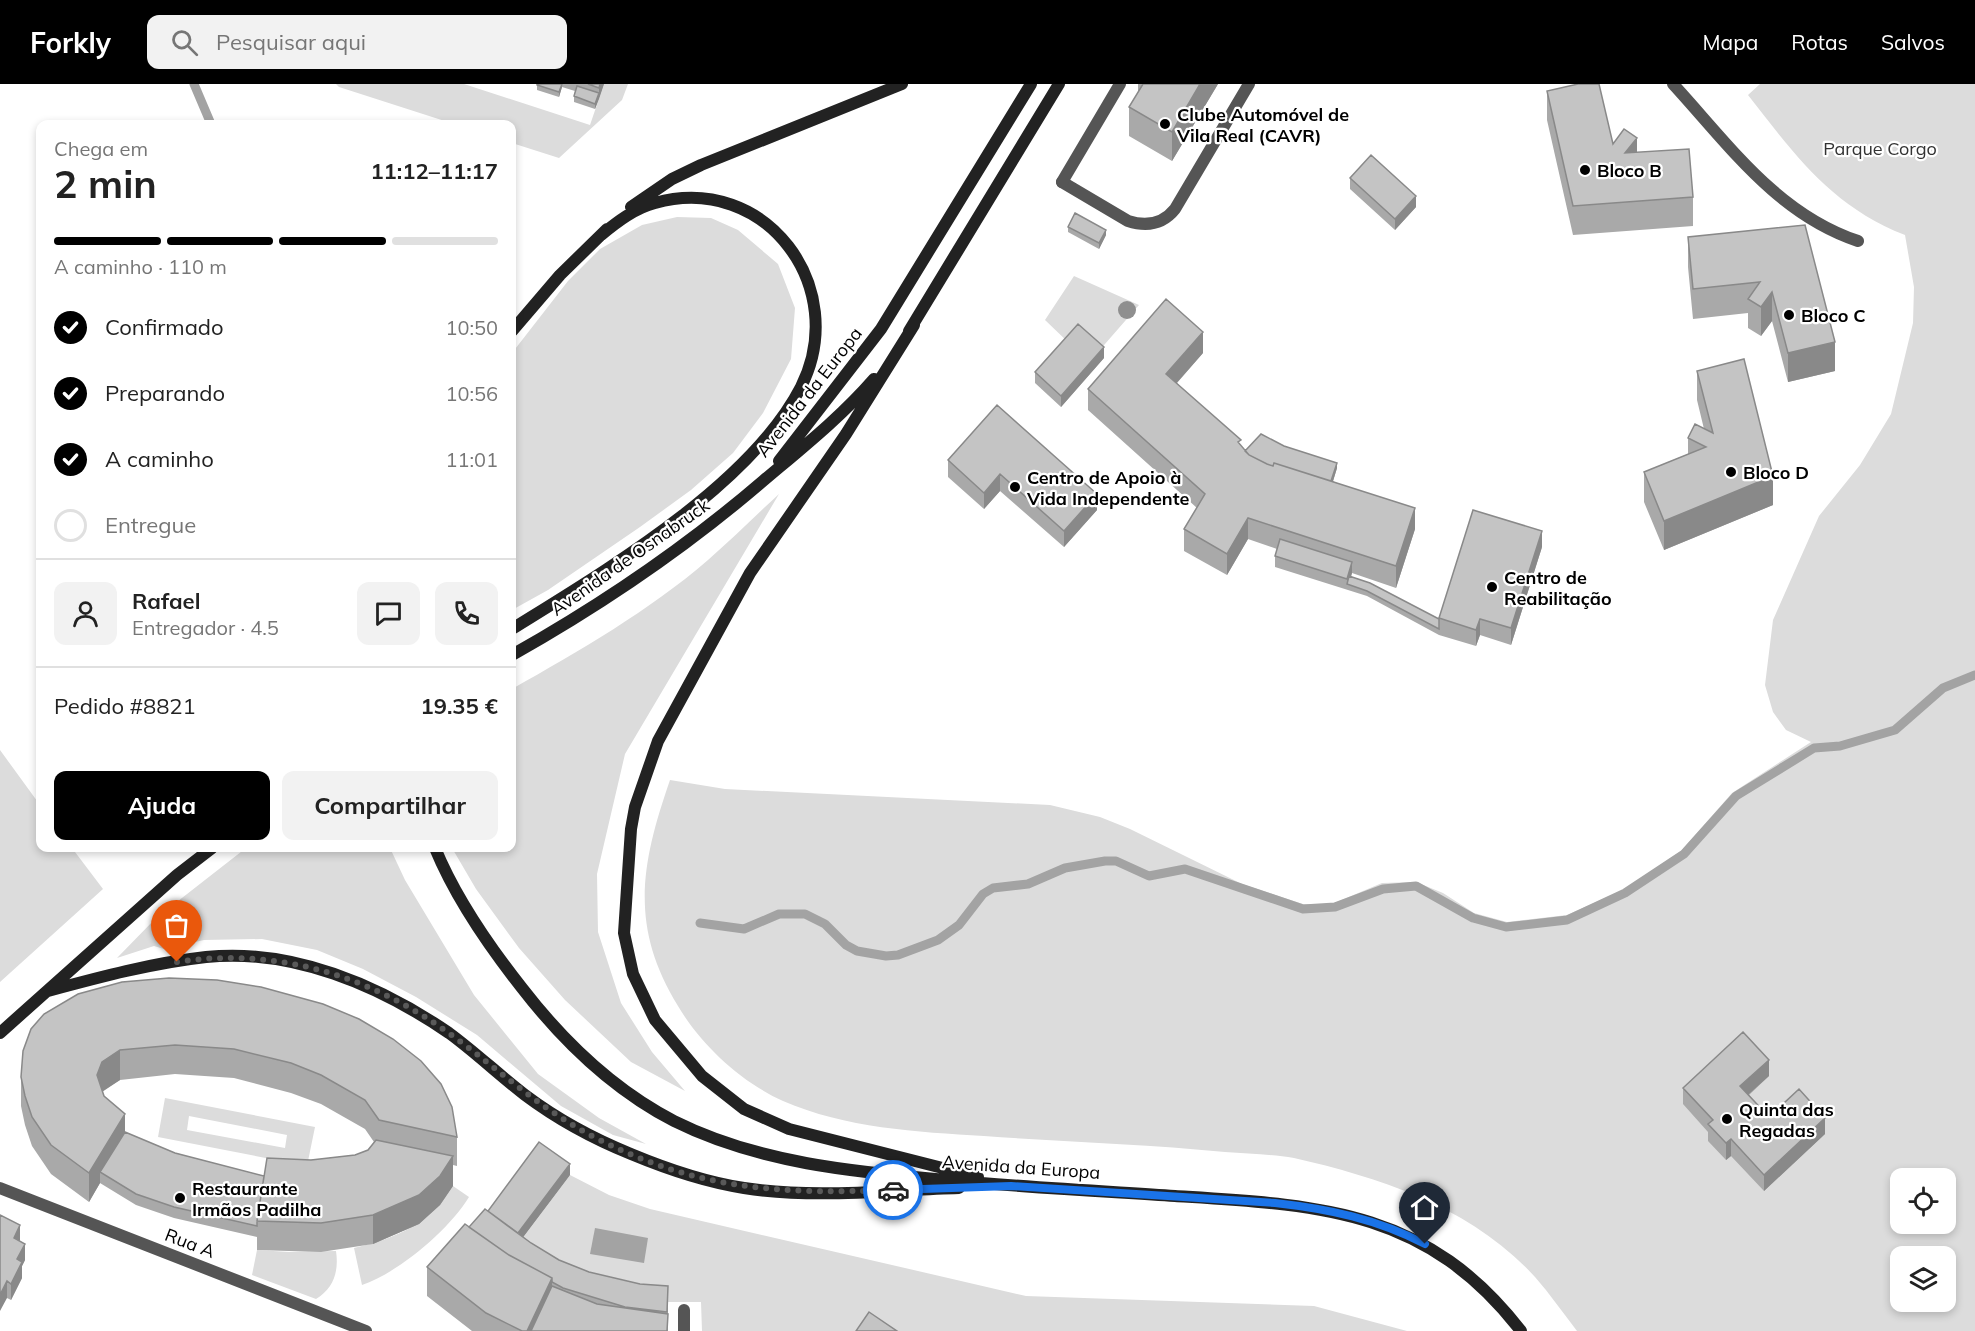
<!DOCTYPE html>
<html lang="pt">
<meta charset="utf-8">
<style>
body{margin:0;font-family:Mulish,sans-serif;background:#f2f2f2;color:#222;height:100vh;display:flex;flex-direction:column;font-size:22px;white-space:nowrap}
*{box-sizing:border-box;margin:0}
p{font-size:20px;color:#767676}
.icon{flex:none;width:33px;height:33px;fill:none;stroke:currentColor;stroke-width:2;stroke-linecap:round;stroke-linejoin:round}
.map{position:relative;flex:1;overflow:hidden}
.sheet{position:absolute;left:36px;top:36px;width:480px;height:732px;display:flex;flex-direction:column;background:#fff;border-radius:12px;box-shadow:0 3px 9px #0003}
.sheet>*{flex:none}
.controls{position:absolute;left:1890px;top:1084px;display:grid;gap:12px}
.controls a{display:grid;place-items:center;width:66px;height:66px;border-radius:12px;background:#fff;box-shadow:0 3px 9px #0003;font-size:30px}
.pin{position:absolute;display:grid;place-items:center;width:51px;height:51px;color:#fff;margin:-62px -26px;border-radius:50% 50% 50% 0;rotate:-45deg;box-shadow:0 0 6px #0007}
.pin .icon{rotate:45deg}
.courier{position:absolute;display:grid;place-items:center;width:60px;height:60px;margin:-30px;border:4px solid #1a73e8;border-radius:50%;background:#fff;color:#222;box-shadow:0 2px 8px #0007}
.head em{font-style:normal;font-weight:700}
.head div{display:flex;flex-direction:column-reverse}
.head{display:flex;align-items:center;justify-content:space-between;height:102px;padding:0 18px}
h1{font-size:39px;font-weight:700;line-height:45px}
.bar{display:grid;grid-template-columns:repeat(4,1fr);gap:9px 6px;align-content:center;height:72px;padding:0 18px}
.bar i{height:8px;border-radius:4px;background:#e0e0e0}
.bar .current{background:#000}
.bar p{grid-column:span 4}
.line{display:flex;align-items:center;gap:15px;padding:0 18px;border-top:2px solid #e0e0e0}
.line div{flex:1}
.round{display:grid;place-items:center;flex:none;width:63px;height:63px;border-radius:12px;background:#f2f2f2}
ol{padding:0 18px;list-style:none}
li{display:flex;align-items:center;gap:18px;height:66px}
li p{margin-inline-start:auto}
li .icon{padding:6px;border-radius:50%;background:#000;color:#fff;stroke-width:4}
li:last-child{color:#767676}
li i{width:33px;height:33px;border:3px solid #e0e0e0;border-radius:50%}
.cta{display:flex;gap:12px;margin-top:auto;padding:12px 18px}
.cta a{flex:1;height:69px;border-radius:12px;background:#000;color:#fff;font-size:24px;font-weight:700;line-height:69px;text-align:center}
.cta a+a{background:#f2f2f2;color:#222}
header{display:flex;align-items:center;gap:36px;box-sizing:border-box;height:84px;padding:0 30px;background:#000;color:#fff}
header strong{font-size:28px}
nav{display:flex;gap:33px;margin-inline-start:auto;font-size:21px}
.search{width:420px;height:54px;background:#f2f2f2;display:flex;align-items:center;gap:15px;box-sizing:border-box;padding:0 21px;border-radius:12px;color:#767676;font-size:22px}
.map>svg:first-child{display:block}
.green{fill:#dcdcdc;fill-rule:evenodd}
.water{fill:#a3a3a3}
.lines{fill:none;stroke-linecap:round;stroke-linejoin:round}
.stream{stroke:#a3a3a3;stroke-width:9}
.lane{stroke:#555;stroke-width:12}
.street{stroke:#555;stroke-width:12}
.secondary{stroke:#222;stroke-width:12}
.tree{fill:#8f8f8f}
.wall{fill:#a9a9a9;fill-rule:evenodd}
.shaded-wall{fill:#898989}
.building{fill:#c4c4c4;stroke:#898989;stroke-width:1.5}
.done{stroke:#595959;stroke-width:6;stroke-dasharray:0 10.8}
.route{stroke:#1a73e8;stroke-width:8}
.poi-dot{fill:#000;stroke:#fff;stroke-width:2}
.labels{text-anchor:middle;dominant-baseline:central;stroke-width:4.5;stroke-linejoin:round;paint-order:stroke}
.poi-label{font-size:18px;font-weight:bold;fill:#000;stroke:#fff;text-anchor:start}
.park-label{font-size:18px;fill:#333;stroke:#fff}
.street-label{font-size:18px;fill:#000;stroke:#fff}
</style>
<header>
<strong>Forkly</strong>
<div class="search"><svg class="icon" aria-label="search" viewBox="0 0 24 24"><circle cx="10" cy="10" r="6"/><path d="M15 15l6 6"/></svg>Pesquisar aqui</div>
<nav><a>Mapa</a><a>Rotas</a><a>Salvos</a></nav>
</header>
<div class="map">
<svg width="1975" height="1247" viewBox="0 0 1975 1247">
<rect width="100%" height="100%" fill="#fff"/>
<!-- green -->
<path class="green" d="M336 0H464L590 41 604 0H628L622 16 559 74 512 59V40H454L339 3Z
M1760 0H1975V1247H1577C1563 1229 1550 1210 1535 1193 1472 1124 1382 1094 1294 1074 1272 1070 1248 1070 1225 1068 1145 1060 1064 1058 984 1052 917 1048 845 1044 783 1017 741 998 701 961 678 922 629 842 641 780 670 696L725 705 1050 721 1100 733 1130 745 1242 800 1303 820H1332L1382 799 1416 798 1443 809 1474 829 1507 838 1567 831 1623 806 1681 767 1732 709 1811 658 1786 646 1773 628 1765 601 1773 536 1819 432 1860 381 1891 330 1913 239 1914 203 1905 151C1831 122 1795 71 1748 11ZM1900 1095H1946V1140H1900ZM1900 1173H1946V1218H1900Z
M677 133 711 134 738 146 778 180 795 224 791 275 763 329 733 369 691 406 640 443 548 506 512 526V269L568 197 600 165 642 141Z
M1074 192 1139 221 1098 268 1070 260 1045 236Z
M779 410 625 670 597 790 598 848 621 919 652 968 685 1007 631 978 565 916 519 864 476 805 452 764H512V605C579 567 649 527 708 476 732 455 755 432 779 410Z
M0 666 40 721V764H72L103 805 0 898Z
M246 764H390L405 796 474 911 538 990 599 1034 646 1060 613 1051 561 1022 477 951 416 913 363 885 317 866 262 855 204 856 164 865 154 862 117 874 155 835Z
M165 1014 315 1043 307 1082 158 1053ZM189 1032 287 1051 285 1064 187 1046Z
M570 1091 609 1111 650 1125 1026 1212 1314 1222 1407 1247H702L701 1218H653L515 1164Z
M453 1102 469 1113C449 1146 398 1189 362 1201L354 1164C397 1154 429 1140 453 1102Z
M257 1166 289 1168 336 1167C339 1187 334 1204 316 1215L252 1191Z"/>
<!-- water -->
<path class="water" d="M595 1144 648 1154 644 1179 590 1170Z"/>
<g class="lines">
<!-- stream -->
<path class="stream" d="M194 0 211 40
M700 839 744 845 779 830H805L825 840 846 861 857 867 886 872 898 871 938 856 959 841 983 810 993 804 1028 800 1065 784 1105 777H1116L1149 792 1185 785 1303 825 1335 823 1383 805 1416 802 1473 834 1506 843 1567 836 1625 809 1684 770 1736 712 1814 664 1840 662 1895 646 1943 604 1975 591"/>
<!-- lane -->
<path class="lane" d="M1062 98 1128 137C1147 143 1163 140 1175 125L1249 0
M684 1226V1247"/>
<!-- street -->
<path class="street" d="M1673 0C1729 61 1777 130 1858 157
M1062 98 1120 0
M0 1104 366 1247"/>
<!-- secondary -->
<path class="secondary" d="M631 123 672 95 701 81 902 0
M914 241 846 350 750 489 658 657 635 723 631 745 624 849 633 890 655 936 702 992 744 1025 789 1045 978 1093
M512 247 560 191 607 145
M909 247 1059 0
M779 377 881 245 1031 0
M512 545C605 487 750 402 801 303 851 204 766 88 655 119 635 124 617 138 601 151
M512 571C601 521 685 464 763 397 802 364 841 333 874 295
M435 764C456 815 488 861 522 904 563 957 614 1006 674 1037 758 1079 854 1088 946 1096 1022 1103 1098 1107 1175 1112 1318 1121 1426 1124 1521 1247
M48 907C100 893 152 879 206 873 292 864 379 901 449 949 475 968 499 991 525 1011 557 1035 594 1055 631 1070 667 1085 705 1098 744 1104 814 1115 889 1106 959 1104
M0 949 177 791 212 764"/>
</g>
<!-- trees -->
<circle class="tree" cx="1127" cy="226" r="9"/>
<!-- wall -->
<path class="wall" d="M537 0H604L595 25 574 18V12L575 7 562 3 559 13 537 6Z
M1138 0H1218L1172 77 1129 52V23L1138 10Z
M1547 7 1613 60 1637 68 1693 113V142L1573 151 1547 36Z
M1350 94 1416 123 1395 146 1350 105Z
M1805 141 1835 287 1788 298 1772 237 1761 252 1748 244V229L1693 235 1688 183V153Z
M1068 143 1106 151 1099 165 1068 148Z
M1203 269 1177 299 1245 366 1284 362 1337 384 1333 397 1415 445 1396 504 1352 489 1351 493 1439 535V534L1542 463 1511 561 1480 551 1476 562 1439 551 1367 512 1275 483V472L1277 465 1248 455 1227 491 1184 467V445L1197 424 1088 326V305Z
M1104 274 1061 323 1035 299V288Z
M1697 287 1773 421 1664 466 1644 418V388L1688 370V354L1704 345 1697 316Z
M997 321 1097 426 1064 463 1000 407 984 425 948 393V376Z
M31 945 421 977 457 1053V1082L453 1081V1102L440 1121 419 1140 373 1160 321 1168 257 1166V1153L174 1134 136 1121 100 1099 89 1118 51 1090 32 1062 25 1041 21 1022V993ZM175 990 234 994 291 1009 321 1020 365 1045 374 1058 368 1066 355 1071 311 1076 264 1092 175 1069 125 1048 104 1012 102 1007 120 996Z
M1769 992 1749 1011 1769 1033 1825 1050 1764 1107 1731 1072 1726 1076 1708 1057V1048L1683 1020V1004Z
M570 1091 523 1153 531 1159 559 1176 589 1188 668 1218V1247H472L427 1212V1183L488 1127Z
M0 1131 20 1158 25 1176 22 1182V1194L11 1216 7 1214Z"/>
<!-- shaded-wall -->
<path class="shaded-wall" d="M562 0V3L559 13V8Z
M600 0H604L599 15V4Z
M1200 0H1218L1172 77V48Z
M599 9V15L595 25V20Z
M1637 54V83L1625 69Z
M1416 112V123L1395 146V135Z
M1106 146V151L1099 165V159Z
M1772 208V237L1761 252V223Z
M1203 248V269L1166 311V290Z
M1835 258V287L1788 298V269Z
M1104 263V274L1061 323V312Z
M1337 379V384L1327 417V411Z
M1000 390V407L984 425V409Z
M1773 392V421L1664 466V437Z
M1097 410V426L1064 463V447Z
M1415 424V445L1396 504V482Z
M1248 434V455L1227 491V470Z
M1542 447V463L1511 561V544Z
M1352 478V489L1348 501 1347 500V495Z
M1480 535V551L1476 562V546Z
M120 966V996L102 1008 97 991 102 978Z
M1769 976V992L1740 1018V1002Z
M125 1030V1060L100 1088V1099L89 1118V1089Z
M1825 1034V1050L1764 1107V1091Z
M1731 1055V1072L1726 1076V1059Z
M453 1072V1102L440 1121 419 1140 373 1160V1131Z
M570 1080V1091L515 1164V1153Z
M20 1141V1157L14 1154Z
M25 1160V1176L22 1182V1194L11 1216V1200L17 1175Z
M552 1194V1223L541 1247H527Z
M7 1197V1214L0 1227V1211Z"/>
<!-- building -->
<path class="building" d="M537 0H562L559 8 537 1Z
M588 0H600L599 4Z
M1143 0H1200L1172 48 1129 23Z
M1578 0H1599L1613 60 1624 45 1637 54 1625 69 1689 65 1693 113 1573 122 1547 7Z
M577 2 599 9 595 20 574 12Z
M1371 71 1416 112 1395 135 1350 94Z
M1075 129 1106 146 1099 159 1068 143Z
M1805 141 1835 258 1788 269 1772 208 1761 223 1748 215 1760 198 1693 205 1688 153Z
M1166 215 1203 248 1166 290 1241 356 1238 358 1249 371 1267 380 1273 382 1274 379 1415 424 1396 482 1248 434 1227 470 1184 445 1205 410 1088 305Z
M1078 240 1104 263 1061 312 1035 288Z
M1744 275 1773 392 1664 437 1644 388 1706 363 1688 354 1695 340 1713 349 1697 287Z
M997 321 1097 410 1064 447 1000 390 984 409 948 376Z
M1261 350 1284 362 1337 379 1331 397 1274 379 1273 382 1267 380 1249 371 1245 367Z
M1473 426 1542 447 1511 544 1480 535 1476 546 1439 534Z
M1280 455 1352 478 1347 495 1275 472Z
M1349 492 1370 499 1439 535V545L1367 507 1347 500Z
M169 894 217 896 261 903 323 920 359 935 393 955 421 977 441 1000 452 1023 457 1053 379 1036 365 1016 321 991 291 979 234 965 175 961 120 966 102 978 97 991 104 1012 125 1030 89 1089 51 1061 32 1033 25 1012 21 993 23 967 31 945 44 930 78 910 122 898Z
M1743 948 1769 976 1740 1002 1769 1033 1799 1005 1825 1034 1764 1091 1731 1055 1726 1059 1708 1040 1713 1036 1683 1004Z
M125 1048 175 1069 264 1092 257 1137V1142L174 1123 136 1110 100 1088Z
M376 1056 453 1072 440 1092 419 1111 373 1131 321 1139 257 1137 267 1074 311 1076 355 1071 368 1066Z
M539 1058 570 1080 518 1149 488 1127Z
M485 1125 531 1159 559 1176 589 1188 640 1200 668 1202 667 1228 625 1223 563 1204 552 1198V1194L509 1171 469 1143Z
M0 1131 20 1141 14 1154 25 1160 17 1175 22 1178 11 1200 7 1197 0 1211Z
M465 1140 509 1171 552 1194 527 1247H522L486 1229 427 1183Z
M552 1202 597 1220 668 1230 667 1247H531Z
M869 1228 897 1247H856Z"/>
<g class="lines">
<!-- done -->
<path class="done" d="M177 878C276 863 369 891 450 950 500 986 542 1027 598 1055 699 1107 783 1110 893 1106"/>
<!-- route -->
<path class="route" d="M893 1106 1011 1102 1275 1119C1329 1125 1377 1135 1425 1160"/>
</g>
<!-- markers -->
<g class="poi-dot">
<circle cx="1165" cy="40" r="6"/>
<circle cx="1585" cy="86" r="6"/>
<circle cx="1789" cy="231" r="6"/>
<circle cx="1731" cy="388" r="6"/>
<circle cx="1015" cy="403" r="6"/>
<circle cx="1492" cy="503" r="6"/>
<circle cx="1727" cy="1035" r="6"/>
<circle cx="180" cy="1114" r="6"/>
</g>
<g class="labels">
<!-- poi labels -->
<g class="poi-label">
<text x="1177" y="30">Clube Automóvel de<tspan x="1177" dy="21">Vila Real (CAVR)</tspan></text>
<text x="1597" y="86">Bloco B</text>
<text x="1801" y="231">Bloco C</text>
<text x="1743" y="388">Bloco D</text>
<text x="1027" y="393">Centro de Apoio à<tspan x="1027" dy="21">Vida Independente</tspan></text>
<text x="1504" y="493">Centro de<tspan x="1504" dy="21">Reabilitação</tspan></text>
<text x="1739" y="1025">Quinta das<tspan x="1739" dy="21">Regadas</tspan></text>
<text x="192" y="1104">Restaurante<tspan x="192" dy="21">Irmãos Padilha</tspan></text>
</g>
<!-- park labels -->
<g class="park-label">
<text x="1880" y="64">Parque Corgo</text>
</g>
<!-- street labels -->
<g class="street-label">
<text transform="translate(809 308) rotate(-52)">Avenida da Europa</text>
<text transform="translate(630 473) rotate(-35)">Avenida de Osnabruck</text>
<text transform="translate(1021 1083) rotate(4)">Avenida da Europa</text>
<text transform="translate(190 1159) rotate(21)">Rua A</text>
</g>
</g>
</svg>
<div class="controls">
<a><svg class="icon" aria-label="locate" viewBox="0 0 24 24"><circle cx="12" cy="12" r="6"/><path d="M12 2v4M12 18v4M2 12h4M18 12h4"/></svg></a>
<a><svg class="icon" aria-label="layers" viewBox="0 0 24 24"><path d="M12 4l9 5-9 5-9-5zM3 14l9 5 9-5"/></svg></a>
</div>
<div class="pin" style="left:177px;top:878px;background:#ea580c"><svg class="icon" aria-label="bag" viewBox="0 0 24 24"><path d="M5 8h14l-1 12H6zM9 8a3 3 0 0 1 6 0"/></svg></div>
<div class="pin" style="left:1425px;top:1160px;background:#1f2937"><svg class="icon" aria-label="home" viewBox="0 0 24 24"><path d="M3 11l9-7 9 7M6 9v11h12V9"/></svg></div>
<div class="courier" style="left:893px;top:1106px"><svg class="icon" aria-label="car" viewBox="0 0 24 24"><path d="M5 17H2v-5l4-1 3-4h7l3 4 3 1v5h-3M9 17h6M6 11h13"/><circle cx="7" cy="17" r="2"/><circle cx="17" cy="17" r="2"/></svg></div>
<section class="sheet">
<div class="head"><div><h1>2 min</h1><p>Chega em</p></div><em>11:12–11:17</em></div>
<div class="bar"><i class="current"></i><i class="current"></i><i class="current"></i><i></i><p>A caminho · 110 m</p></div>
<ol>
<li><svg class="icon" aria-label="check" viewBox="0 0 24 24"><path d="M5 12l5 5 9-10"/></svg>Confirmado<p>10:50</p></li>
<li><svg class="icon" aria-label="check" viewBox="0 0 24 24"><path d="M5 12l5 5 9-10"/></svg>Preparando<p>10:56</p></li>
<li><svg class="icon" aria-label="check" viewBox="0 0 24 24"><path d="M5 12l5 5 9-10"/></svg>A caminho<p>11:01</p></li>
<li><i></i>Entregue</li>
</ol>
<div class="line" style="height:108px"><a class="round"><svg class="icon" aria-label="person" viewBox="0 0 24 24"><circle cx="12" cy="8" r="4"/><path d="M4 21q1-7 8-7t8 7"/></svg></a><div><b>Rafael</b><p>Entregador · 4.5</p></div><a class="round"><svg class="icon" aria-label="chat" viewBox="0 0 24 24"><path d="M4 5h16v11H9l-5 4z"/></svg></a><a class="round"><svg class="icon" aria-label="phone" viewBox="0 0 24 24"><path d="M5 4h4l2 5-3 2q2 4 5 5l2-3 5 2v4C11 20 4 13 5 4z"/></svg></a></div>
<div class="line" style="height:78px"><div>Pedido #8821</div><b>19.35 €</b></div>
<div class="cta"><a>Ajuda</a><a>Compartilhar</a></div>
</section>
</div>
